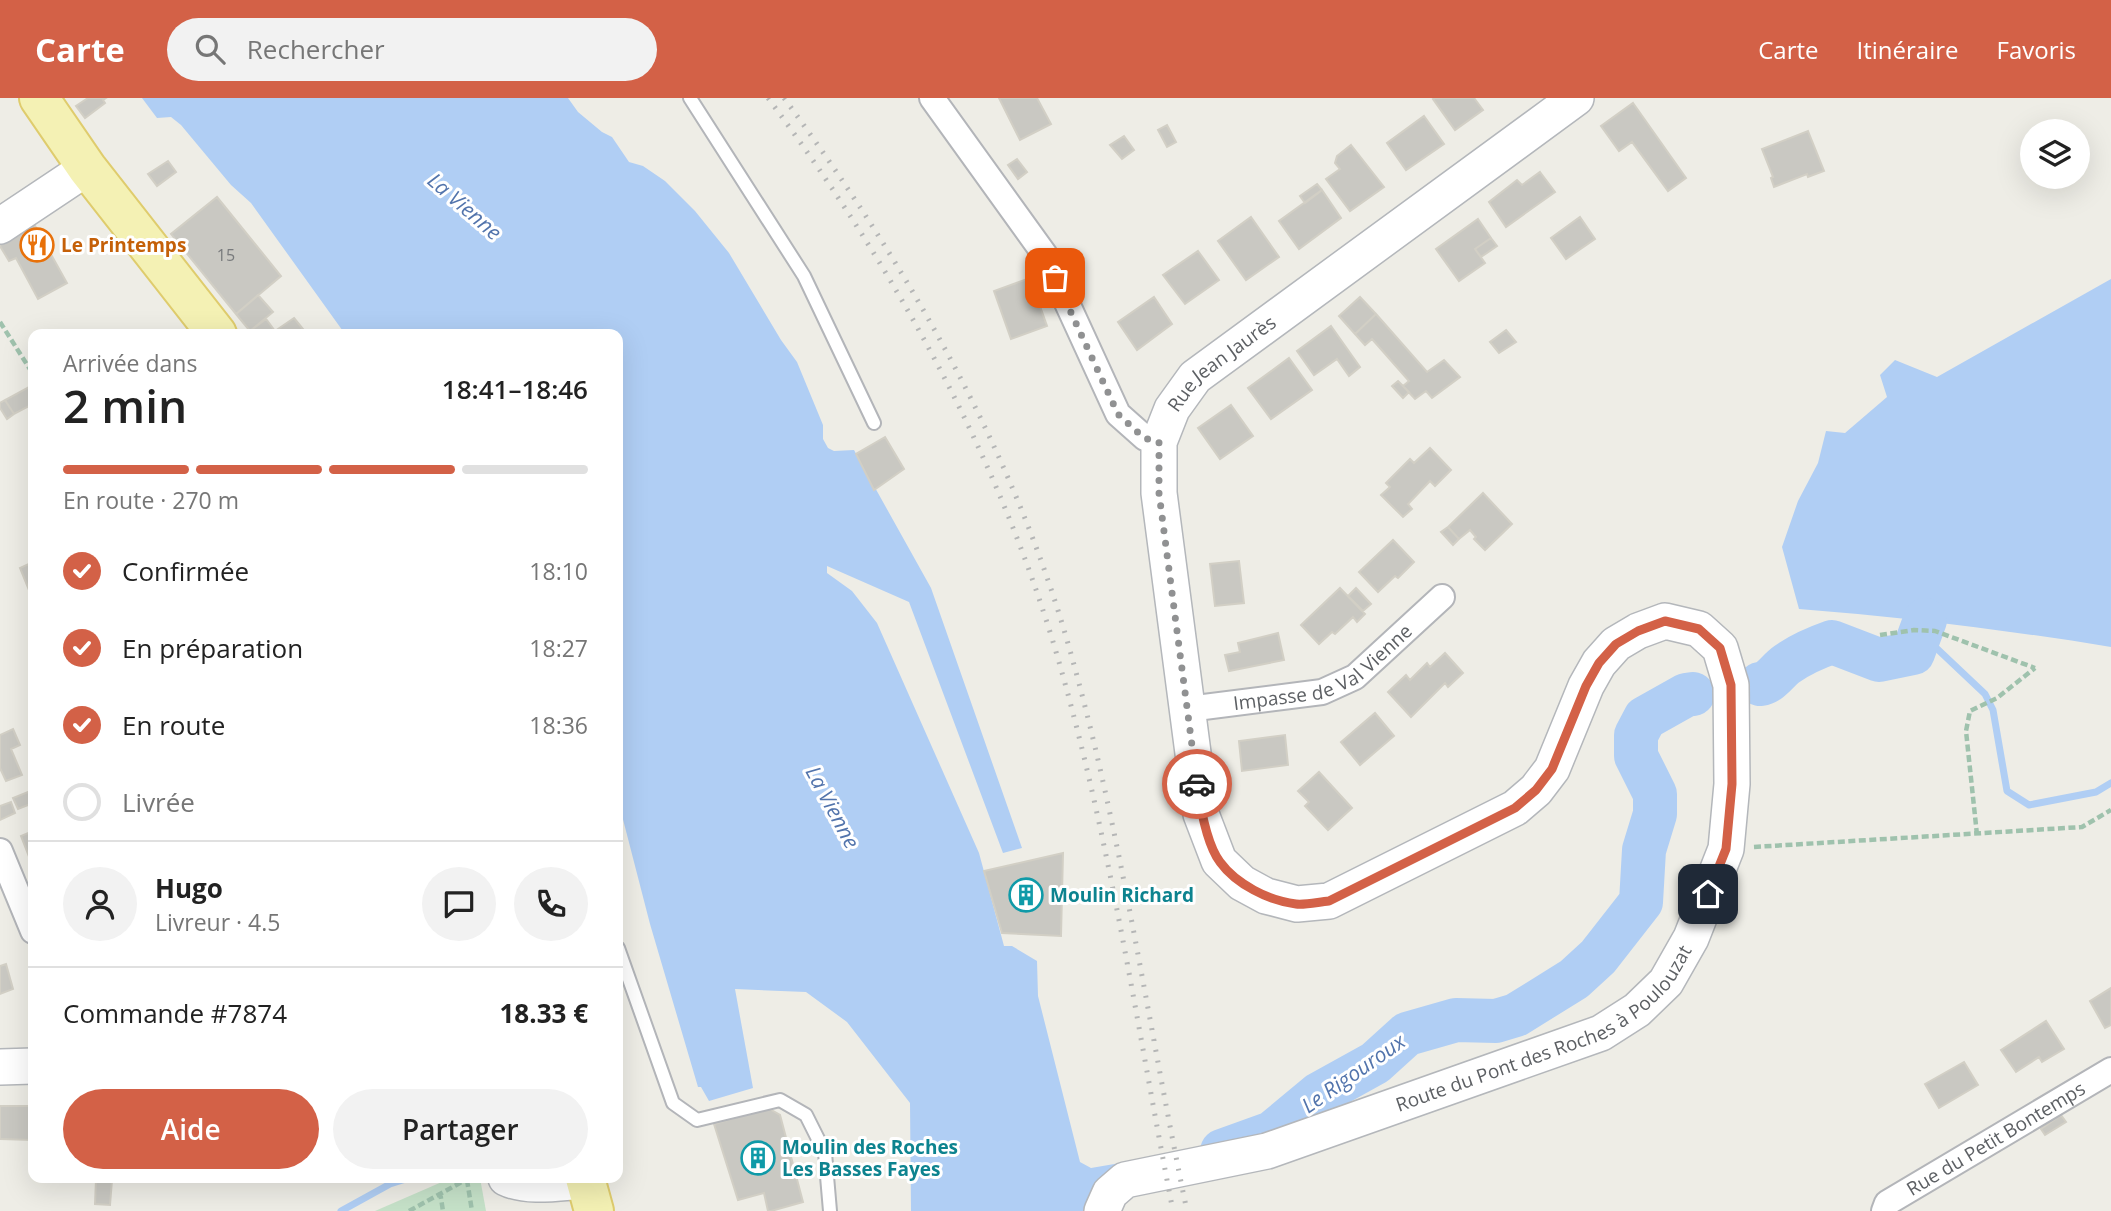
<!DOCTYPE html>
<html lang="fr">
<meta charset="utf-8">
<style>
body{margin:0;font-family:"Open Sans",sans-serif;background:#f2f2f2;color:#222;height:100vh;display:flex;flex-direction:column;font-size:26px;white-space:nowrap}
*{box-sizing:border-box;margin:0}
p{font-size:23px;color:#767676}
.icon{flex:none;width:38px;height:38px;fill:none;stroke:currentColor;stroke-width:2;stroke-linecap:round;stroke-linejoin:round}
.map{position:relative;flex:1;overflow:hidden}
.side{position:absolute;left:28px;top:231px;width:595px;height:854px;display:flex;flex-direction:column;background:#fff;border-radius:14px;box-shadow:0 7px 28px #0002}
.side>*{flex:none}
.controls{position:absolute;left:2020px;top:21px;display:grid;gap:14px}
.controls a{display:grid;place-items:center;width:70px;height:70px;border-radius:50%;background:#fff;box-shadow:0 7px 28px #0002;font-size:35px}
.pin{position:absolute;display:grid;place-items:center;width:60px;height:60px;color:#fff;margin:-30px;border-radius:14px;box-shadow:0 4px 10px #0006}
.courier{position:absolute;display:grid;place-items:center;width:70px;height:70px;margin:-35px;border:5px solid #d36147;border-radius:50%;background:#fff;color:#222;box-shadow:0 2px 9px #0007}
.summary em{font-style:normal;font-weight:600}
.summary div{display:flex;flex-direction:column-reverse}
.summary{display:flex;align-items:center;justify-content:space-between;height:119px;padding:0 35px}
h1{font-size:46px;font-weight:600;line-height:52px}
.bar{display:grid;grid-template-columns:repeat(4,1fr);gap:10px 7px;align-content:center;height:84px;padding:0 35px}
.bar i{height:9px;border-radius:5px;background:#e0e0e0}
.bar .selected{background:#d36147}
.bar p{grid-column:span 4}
.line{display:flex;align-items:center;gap:18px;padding:0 35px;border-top:2px solid #e0e0e0}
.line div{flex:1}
.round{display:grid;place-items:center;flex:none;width:74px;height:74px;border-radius:37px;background:#f2f2f2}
ol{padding:0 35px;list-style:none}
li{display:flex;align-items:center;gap:21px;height:77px}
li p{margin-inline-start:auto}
li .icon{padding:7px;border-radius:50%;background:#d36147;color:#fff;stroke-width:4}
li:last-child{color:#767676}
li i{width:38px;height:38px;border:4px solid #e0e0e0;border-radius:50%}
.button{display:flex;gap:14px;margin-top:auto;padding:14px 35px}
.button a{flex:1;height:80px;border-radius:42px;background:#d36147;color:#fff;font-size:28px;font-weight:600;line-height:80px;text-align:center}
.button a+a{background:#f2f2f2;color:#222}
header{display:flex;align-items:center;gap:42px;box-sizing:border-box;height:98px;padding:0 35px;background:#d36147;color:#fff}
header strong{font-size:33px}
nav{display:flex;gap:38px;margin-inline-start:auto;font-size:24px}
.search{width:490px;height:63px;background:#f2f2f2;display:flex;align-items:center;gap:18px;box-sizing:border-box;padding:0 24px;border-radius:38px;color:#767676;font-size:26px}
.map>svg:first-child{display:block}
.green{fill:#c6e2c9}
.water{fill:#b0cef4}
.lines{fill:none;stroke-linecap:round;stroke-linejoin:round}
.stream{stroke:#b0cef4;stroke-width:7}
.river{stroke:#b0cef4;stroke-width:44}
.building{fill:#c9c8c2;stroke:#d2cfc5;stroke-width:2}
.lane-casing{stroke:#b3b5b9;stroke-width:16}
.street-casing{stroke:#b3b5b9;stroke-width:28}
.secondary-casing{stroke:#b4b7bb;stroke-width:38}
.primary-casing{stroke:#dfcc6d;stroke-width:42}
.path{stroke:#9fc2ad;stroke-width:4.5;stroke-dasharray:7 3.5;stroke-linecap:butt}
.lane{stroke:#fff;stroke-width:12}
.street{stroke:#fff;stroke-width:24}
.secondary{stroke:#fff;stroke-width:35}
.primary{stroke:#f4f1b4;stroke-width:38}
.rail{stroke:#b5b6b6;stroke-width:5;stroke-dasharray:2 9;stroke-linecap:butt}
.done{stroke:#909192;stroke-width:7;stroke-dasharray:0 12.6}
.route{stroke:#d36147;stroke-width:9}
.labels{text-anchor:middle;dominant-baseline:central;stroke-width:6;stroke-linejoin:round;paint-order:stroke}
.number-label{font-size:16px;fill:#787a7c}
.food-label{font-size:19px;font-weight:bold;fill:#c56008;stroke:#fff;text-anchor:start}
.street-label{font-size:19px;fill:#5d6064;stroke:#fff}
.culture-label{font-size:19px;font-weight:bold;fill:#0d838f;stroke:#fff;text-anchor:start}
.water-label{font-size:21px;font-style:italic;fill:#5274ac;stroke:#fff}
</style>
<header>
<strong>Carte</strong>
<div class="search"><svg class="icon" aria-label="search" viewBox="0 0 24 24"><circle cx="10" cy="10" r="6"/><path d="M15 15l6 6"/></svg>Rechercher</div>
<nav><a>Carte</a><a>Itinéraire</a><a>Favoris</a></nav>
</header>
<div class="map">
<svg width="2111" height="1113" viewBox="0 0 2111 1113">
<rect width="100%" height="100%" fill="#eeede6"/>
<!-- green -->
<path class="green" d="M451 1080H480L486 1113H375Z"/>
<!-- water -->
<path class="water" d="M142 0H568L578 14 602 34 612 39 629 64 643 68 665 83 695 113 729 155 781 242 797 264 823 327V341L828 350 834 353 854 352 931 490 1022 750 1003 755 909 504 827 468V475L852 493 877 525 979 755 1004 848H1012L1037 863 1038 898 1080 1064 1091 1070 1126 1064 1128 1075 1095 1084 1091 1113H911L910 1005 847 924 806 894 735 891 753 990 709 1003 701 989H698L650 826 618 702V236H345L251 105 231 87 181 27 171 19 157 20Z
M2111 181V549C2007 532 1903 519 1799 511L1782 449 1798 403 1818 365 1826 333 1845 335 1887 299 1880 277 1895 262 1937 279Z"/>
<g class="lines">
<!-- stream -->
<path class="stream" d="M1925 522 1931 545 1985 596 1993 612 2007 693 2029 707 2096 694 2111 685
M341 1113 390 1086 409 1080"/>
<!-- river -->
<path class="river" d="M1760 586C1772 584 1777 573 1787 566 1801 556 1815 550 1832 544L1879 562 1913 555 1925 522
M1222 1053 1272 1035 1319 996 1375 965 1407 936 1456 922 1496 923 1516 917 1574 881 1598 859 1641 804 1644 752 1655 716V696L1636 658V637L1645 620 1686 597 1693 596"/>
</g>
<!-- building -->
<path class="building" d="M88 0H106L103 2 105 5 85 20 76 8Z
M999 0H1037L1051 26 1020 42Z
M1435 0H1474L1483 12 1455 32 1433 1Z
M1633 5 1686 80 1668 93 1632 44 1619 53 1601 28Z
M1424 18 1444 46 1406 72 1387 45Z
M1167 27 1176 44 1167 49 1158 32Z
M1808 33 1824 73 1808 79 1807 76 1774 89 1771 80 1773 79 1762 51Z
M1124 38 1134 52 1122 61 1110 47Z
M1351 47 1384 89 1350 113 1326 81 1340 71 1335 65 1337 58Z
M1017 61 1027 74 1018 81 1008 67Z
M168 63 176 74 157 88 148 76Z
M1540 74 1555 94 1506 129 1489 104 1517 82 1522 87Z
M1317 86 1322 92 1305 105 1300 98Z
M1322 92 1341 120 1299 151 1279 123Z
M217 99 281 178 236 216 171 136Z
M1251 119 1279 159 1246 182 1218 143Z
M1580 119 1595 141 1566 161 1551 140Z
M1478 121 1491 140 1475 151 1485 165 1459 183 1436 151Z
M34 126 67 185 38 201 16 160 9 163 0 148V145Z
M1491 140 1497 148 1481 159 1475 151Z
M1198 153 1219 182 1185 206 1163 177Z
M1030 180 1047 228 1011 241 994 193Z
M258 197 273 214 250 233 236 216Z
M1154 199 1172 226 1137 252 1118 224Z
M1360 199 1376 216 1355 236 1339 218Z
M1376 216 1427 274 1444 262 1460 279 1432 300 1426 293 1415 301 1403 288 1409 283 1372 241 1365 247 1355 236Z
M294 220 307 236H253L250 233 266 221 275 233Z
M1331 228 1360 269 1349 278 1337 261 1314 277 1297 253Z
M1506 232 1516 244 1499 255 1490 244Z
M1289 260 1312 292 1271 321 1248 290Z
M1398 283 1409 294 1403 300 1392 288Z
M29 289 33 295V306L14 316 5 302Z
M5 302 14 316 7 321 0 310V305Z
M1231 307 1253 338 1220 361 1198 330Z
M885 339 904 371 874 392 856 356Z
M1430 350 1451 372 1435 388 1430 383 1408 406 1412 411 1403 419 1381 397 1390 389 1386 385 1410 361 1414 365Z
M1483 395 1512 426 1485 452 1474 441 1476 439 1470 432 1459 441 1448 429Z
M1448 429 1459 441 1453 447 1441 434Z
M1393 442 1414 464 1398 480 1395 478 1378 494 1359 474Z
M1239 463 1244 505 1215 508 1210 466Z
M33 464V490L29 492 20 470Z
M1340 490 1365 516 1357 524 1353 519 1335 536 1332 534 1319 546 1301 527Z
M1356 490 1371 506 1363 513 1348 498Z
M1278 535 1284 562 1229 573 1225 557 1240 554 1238 545Z
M1445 555 1463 575 1448 589 1445 585 1411 619 1388 594 1406 577 1410 582 1427 565 1430 569Z
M1375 615 1394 638 1360 667 1341 644Z
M13 631 20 647 11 651 22 677 6 683 0 670V637Z
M1285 637 1288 667 1242 673 1239 643Z
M1319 674 1352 710 1328 732 1305 708 1309 704 1298 693Z
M33 692V705L18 711 13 700Z
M11 704 15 715 0 722V708Z
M33 733V769L21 738Z
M1063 755 1061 838 1002 835 984 773Z
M6 866 13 891 0 896V868Z
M2111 890V927L2105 930 2090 903Z
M2046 923 2064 951 2042 964 2039 959 2016 974 2001 952Z
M1964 964 1978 987 1939 1010 1925 986Z
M0 1008H32V1042L0 1041Z
M768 1010 780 1017 803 1104 771 1113H768L764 1095 738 1102 714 1026Z
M2061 1017 2066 1024 2045 1037 2041 1031Z
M96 1081 112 1082 110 1107 95 1106Z"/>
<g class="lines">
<defs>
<path id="lane" d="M690 0 804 178 874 325
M618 850 673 1005 697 1022 780 1002 806 1017 825 1055 830 1113"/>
<g id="street">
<path d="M932 0 1045 157 1118 316 1145 340 1159 344"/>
<path id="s1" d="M1188 611 1322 594 1355 579 1442 499"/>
<path d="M0 753 33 833"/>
<path id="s2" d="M1884 1113 1887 1105 2111 972"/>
</g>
<g id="secondary">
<path d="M0 128 87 70"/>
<path d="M0 969 33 968"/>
<path d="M506 1080C528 1091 563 1084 586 1083"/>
<path id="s3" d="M1102 1113 1110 1095 1125 1082 1267 1053 1601 935 1637 912 1666 884 1691 840 1726 751 1732 686 1731 587 1720 550 1699 531 1665 523 1638 533 1616 546 1599 565 1586 588 1552 671 1536 692 1515 710 1329 803 1297 806 1266 798 1242 785 1219 763 1201 716 1159 395V344L1172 311 1195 279 1576 0"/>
</g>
<path id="primary" d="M39 0 87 70 217 236
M585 1080 594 1113"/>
</defs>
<!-- lane casing -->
<use href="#lane" class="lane-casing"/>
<!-- street casing -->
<use href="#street" class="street-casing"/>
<!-- secondary casing -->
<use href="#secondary" class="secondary-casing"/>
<!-- primary casing -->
<use href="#primary" class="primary-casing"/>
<!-- path -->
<path class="path" d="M0 224 33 276
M1880 537 1914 532 1935 533 2035 570
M1977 737 1966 633 1970 613 1997 600 2035 570
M1754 749 2082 729 2111 712
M467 1082 472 1113
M440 1094 443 1113
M409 1113 469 1080"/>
<!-- lane -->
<use href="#lane" class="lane"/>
<!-- street -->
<use href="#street" class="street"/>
<!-- secondary -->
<use href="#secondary" class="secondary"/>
<!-- primary -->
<use href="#primary" class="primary"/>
<!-- rail -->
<path class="rail" d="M768 0C891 165 994 349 1054 547 1109 732 1136 924 1173 1113
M784 0C904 163 1010 346 1067 542 1121 729 1147 922 1187 1113"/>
</g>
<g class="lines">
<!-- done -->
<path class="done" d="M1055 180 1118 316 1144 340 1159 344V395L1197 686"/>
<!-- route -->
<path class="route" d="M1197 686C1200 707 1207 747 1220 764 1236 786 1269 803 1296 806 1306 807 1318 804 1329 803L1515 710 1536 692 1552 671 1586 588 1599 565 1616 546 1638 533 1665 523 1699 531 1720 550 1731 587 1732 686 1726 751 1708 796"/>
</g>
<!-- icons -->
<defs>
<symbol id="restaurant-ring" viewBox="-11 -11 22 22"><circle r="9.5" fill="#fff" stroke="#e8710a" stroke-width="1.5"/><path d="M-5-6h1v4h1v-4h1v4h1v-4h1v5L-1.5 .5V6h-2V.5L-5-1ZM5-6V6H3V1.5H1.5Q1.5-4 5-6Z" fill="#e8710a"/></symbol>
<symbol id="building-ring" viewBox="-11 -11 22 22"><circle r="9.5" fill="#fff" stroke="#0f9aa8" stroke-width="1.5"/><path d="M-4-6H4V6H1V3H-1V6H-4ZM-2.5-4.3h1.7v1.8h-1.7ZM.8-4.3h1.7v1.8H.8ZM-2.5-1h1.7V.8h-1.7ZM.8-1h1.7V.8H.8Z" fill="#0f9aa8"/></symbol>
</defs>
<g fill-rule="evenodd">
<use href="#restaurant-ring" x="18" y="128" width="38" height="38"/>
<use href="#building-ring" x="1007" y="778" width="38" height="38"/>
<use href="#building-ring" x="739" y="1041" width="38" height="38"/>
</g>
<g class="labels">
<!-- number labels -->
<g class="number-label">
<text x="226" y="157">15</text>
</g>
<!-- food labels -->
<g class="food-label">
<text x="61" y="147">Le Printemps</text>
</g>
<!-- street labels -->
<g class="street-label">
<text stroke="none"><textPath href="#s3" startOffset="2144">Rue Jean Jaurès</textPath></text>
<text stroke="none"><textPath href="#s1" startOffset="145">Impasse de Val Vienne</textPath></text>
<text stroke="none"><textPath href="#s3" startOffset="492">Route du Pont des Roches à Poulouzat</textPath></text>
<text stroke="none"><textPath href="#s2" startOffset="135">Rue du Petit Bontemps</textPath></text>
</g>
<!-- culture labels -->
<g class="culture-label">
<text x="1050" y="797">Moulin Richard</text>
<text x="782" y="1049">Moulin des Roches<tspan x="782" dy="22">Les Basses Fayes</tspan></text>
</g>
<!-- water labels -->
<g class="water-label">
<text transform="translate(465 108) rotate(41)">La Vienne</text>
<text transform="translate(833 709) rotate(62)">La Vienne</text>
<text transform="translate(1353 975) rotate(-35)">Le Rigouroux</text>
</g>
</g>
</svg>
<div class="controls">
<a><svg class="icon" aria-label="layers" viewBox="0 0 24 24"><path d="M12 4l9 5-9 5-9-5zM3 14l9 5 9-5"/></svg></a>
</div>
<div class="pin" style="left:1055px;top:180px;background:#ea580c"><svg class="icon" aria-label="bag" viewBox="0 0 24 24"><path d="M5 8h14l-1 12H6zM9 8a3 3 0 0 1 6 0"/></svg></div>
<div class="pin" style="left:1708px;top:796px;background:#1f2937"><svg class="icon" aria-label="home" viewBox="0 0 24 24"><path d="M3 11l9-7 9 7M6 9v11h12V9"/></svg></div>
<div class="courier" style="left:1197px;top:686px"><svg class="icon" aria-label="car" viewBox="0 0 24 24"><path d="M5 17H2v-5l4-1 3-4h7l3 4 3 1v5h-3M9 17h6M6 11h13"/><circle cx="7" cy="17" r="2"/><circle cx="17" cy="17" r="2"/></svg></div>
<section class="side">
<div class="summary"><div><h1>2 min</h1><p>Arrivée dans</p></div><em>18:41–18:46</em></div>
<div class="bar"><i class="selected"></i><i class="selected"></i><i class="selected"></i><i></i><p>En route · 270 m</p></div>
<ol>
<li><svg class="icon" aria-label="check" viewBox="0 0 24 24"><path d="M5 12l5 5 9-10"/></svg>Confirmée<p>18:10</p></li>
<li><svg class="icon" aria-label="check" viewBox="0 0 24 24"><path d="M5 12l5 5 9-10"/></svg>En préparation<p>18:27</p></li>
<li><svg class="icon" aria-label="check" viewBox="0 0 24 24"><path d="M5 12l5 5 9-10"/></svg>En route<p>18:36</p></li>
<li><i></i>Livrée</li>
</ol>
<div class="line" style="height:126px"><a class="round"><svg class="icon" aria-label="person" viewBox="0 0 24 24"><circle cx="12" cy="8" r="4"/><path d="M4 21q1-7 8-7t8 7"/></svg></a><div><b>Hugo</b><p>Livreur · 4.5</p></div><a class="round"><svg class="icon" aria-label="chat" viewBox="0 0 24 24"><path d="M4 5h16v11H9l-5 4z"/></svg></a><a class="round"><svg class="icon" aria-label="phone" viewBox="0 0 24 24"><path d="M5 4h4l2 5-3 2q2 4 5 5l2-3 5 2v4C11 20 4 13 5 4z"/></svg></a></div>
<div class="line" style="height:91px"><div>Commande #7874</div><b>18.33 €</b></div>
<div class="button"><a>Aide</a><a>Partager</a></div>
</section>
</div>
